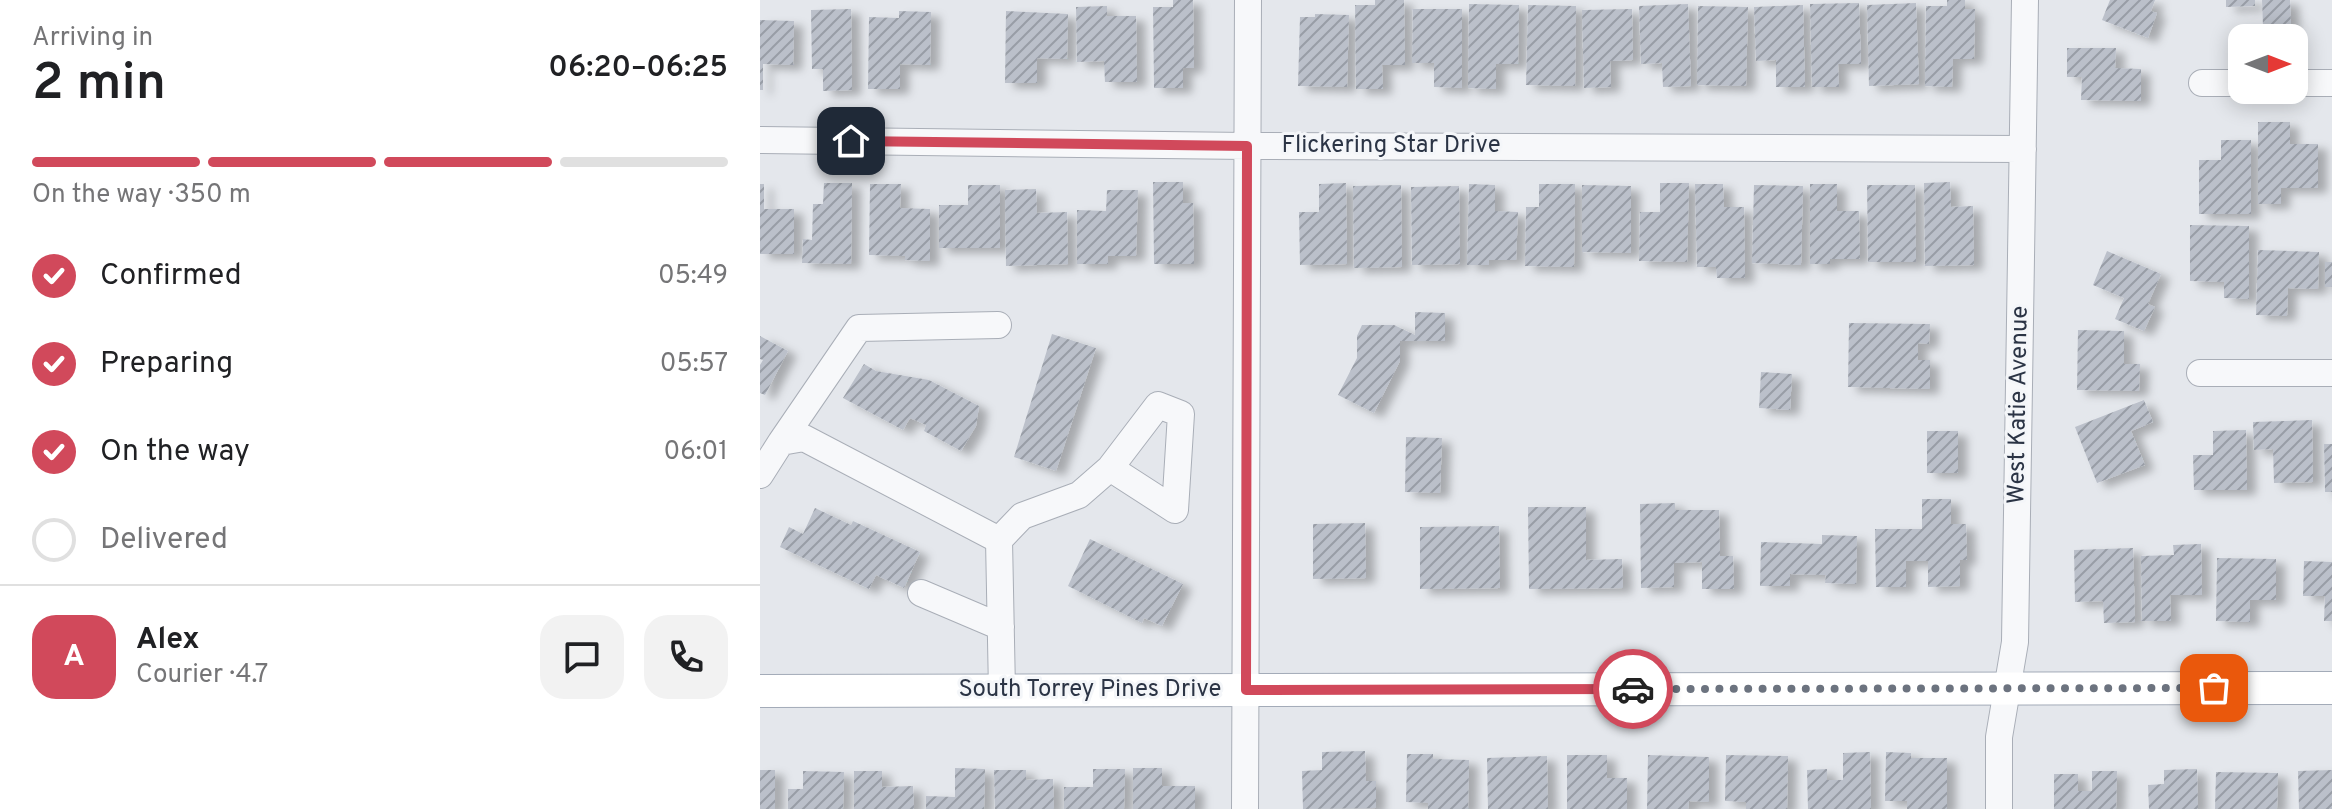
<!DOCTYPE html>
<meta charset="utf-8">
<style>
body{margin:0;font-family:Overpass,sans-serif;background:#f2f2f2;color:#202124;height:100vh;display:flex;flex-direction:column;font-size:30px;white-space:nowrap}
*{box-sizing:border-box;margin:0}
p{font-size:26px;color:#757577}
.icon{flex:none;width:44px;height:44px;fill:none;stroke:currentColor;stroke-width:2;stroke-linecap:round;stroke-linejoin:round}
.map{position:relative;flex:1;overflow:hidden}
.panel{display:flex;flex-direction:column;background:#fff;width:760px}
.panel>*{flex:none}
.needle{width:52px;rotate:90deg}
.tools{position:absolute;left:1468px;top:24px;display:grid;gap:16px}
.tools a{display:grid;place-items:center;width:80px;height:80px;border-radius:16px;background:#fff;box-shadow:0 4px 20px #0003;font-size:40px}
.pin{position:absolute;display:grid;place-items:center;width:68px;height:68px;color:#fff;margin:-34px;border-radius:16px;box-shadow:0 4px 12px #0006}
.courier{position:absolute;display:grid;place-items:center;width:80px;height:80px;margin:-40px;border:6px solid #d1495b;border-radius:50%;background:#fff;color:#222;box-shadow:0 2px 10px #0007}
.head em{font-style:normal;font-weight:600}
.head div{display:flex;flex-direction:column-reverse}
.head{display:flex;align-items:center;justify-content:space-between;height:136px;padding:0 32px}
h1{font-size:52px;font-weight:600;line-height:60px}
.bar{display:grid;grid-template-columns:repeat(4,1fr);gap:12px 8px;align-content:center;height:96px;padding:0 32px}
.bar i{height:10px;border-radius:6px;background:#e0e0e0}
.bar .active{background:#d1495b}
.bar p{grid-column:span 4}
.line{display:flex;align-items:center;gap:20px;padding:0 32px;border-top:2px solid #e0e0e0}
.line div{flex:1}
.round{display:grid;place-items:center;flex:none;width:84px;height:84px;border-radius:24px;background:#f2f2f2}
ol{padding:0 32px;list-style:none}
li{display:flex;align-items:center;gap:24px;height:88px}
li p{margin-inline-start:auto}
li .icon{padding:8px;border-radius:50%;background:#d1495b;color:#fff;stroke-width:4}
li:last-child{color:#757577}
li i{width:44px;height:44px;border:4px solid #e0e0e0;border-radius:50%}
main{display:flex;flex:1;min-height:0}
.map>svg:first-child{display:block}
.building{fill:url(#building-hatch);filter:url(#shadow)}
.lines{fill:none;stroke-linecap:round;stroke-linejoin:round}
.minor-casing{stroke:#a9aeb7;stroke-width:28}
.major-casing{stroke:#a3abb8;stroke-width:34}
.minor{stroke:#f7f8fa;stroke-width:26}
.major{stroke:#fff;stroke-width:32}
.done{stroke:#6c737f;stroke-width:8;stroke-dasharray:0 14.4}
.route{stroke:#d1495b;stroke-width:10}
.labels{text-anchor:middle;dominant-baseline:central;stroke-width:6;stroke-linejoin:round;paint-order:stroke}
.street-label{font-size:24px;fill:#2b3445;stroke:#f4f6f9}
</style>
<main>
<section class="panel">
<div class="head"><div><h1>2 min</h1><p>Arriving in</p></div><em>06:20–06:25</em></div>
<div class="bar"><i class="active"></i><i class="active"></i><i class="active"></i><i></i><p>On the way · 350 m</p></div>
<ol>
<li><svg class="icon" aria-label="check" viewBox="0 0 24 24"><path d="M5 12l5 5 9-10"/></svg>Confirmed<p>05:49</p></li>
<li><svg class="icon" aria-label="check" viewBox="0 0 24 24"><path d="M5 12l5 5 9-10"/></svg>Preparing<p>05:57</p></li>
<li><svg class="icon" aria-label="check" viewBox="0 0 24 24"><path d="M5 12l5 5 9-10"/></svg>On the way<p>06:01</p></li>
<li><i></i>Delivered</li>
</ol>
<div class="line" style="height:144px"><b class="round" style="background:#d1495b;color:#fff">A</b><div><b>Alex</b><p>Courier · 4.7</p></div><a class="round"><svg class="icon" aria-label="chat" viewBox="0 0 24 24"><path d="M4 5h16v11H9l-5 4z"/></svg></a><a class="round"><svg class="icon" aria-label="phone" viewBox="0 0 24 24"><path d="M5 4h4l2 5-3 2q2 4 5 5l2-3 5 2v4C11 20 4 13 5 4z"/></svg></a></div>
</section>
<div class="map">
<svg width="1572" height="809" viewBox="0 0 1572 809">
<defs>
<pattern id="building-hatch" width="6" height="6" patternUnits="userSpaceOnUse" patternTransform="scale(2)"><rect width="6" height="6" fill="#bbc0ca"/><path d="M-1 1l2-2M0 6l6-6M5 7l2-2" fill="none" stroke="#989da6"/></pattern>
<filter id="shadow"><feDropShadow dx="9" dy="5" stdDeviation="4" flood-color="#0004"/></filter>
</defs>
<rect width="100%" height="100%" fill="#e4e7ec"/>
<!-- building -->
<path class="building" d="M413 0H433L434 68H423V88H394L393 7H413Z
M615 0H644L645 65H622L623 89H596L595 5H615Z
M1187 0H1205V9H1215L1214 59H1193L1192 87 1165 86 1166 6H1187Z
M1350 0H1395L1391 11 1397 13 1388 38 1342 20Z
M1466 0H1495V6L1466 7Z
M1502 0H1530L1531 25 1503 26Z
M1099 3 1101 64H1078L1079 87H1052L1050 4Z
M1156 3 1159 84 1109 86 1107 5Z
M709 4 759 5 758 64H736V89L708 88Z
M928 4 931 86 903 87 902 63 881 64 879 6Z
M768 5 816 6 815 86 766 85Z
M1043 5 1045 87H1016V60L996 61 994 7Z
M347 6V16H376L377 82H345L344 61 317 62 316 7Z
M938 6 988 7 986 86 937 85Z
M91 9 92 90 63 91V69H52L51 10Z
M653 9H702V88L674 87V63H652Z
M872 9 873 60 850 61 851 87 824 88 822 10Z
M139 11 171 12 170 65 140 64V89H108L109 17 139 18Z
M246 11 308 14 307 59 277 58V83H245Z
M555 14 589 15 587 87 538 86 540 17H555Z
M0 20 34 21 33 65 3 64V90H0Z
M1307 48H1356L1355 68 1381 69V101L1321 100 1322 77H1307Z
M1498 122H1530V144H1558V188H1521V204H1498Z
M1461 140H1491V214H1439V160H1461Z
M393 182H423V203H433L434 264H394Z
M1190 182 1191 207 1213 206 1214 265 1165 266 1164 183Z
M64 183H92L91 264 42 263 43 239 52 240 53 204H63Z
M586 183 587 264 540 265 539 212H559V184Z
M900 183H929L927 262 879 261 880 212H900Z
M0 184H4V209H34V254H0Z
M110 184H141L140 208 170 209V261L145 260V256L109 255Z
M709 184 735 185V211L758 212 756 260H729V265H707Z
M779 184H815L814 267 765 266 766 207H779Z
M935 184H963L964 207H984L985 278H957L956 267H937Z
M1050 184H1077V211H1099L1100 259H1070V264H1050Z
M208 185H240V248H179V205H208Z
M641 185 642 267 594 268 593 186Z
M822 185 871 186V253L822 252Z
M994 185 1043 186 1041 265 992 263Z
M1107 185H1155L1156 262H1108Z
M699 186 700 264 652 265 651 187Z
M276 189 277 213 307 212 308 264 246 266 245 190Z
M347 190H378L376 256H348V264H317V210L346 211Z
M1430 225 1489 226V299L1464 298V282L1430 281Z
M1498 250 1559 252 1558 289 1528 288 1527 316 1496 315Z
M1347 251 1401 274 1388 304 1395 307 1384 331 1355 319 1364 298 1333 285Z
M1565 262H1572V287H1565Z
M655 312 685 313V341H640V361L614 413 578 395 597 358V336L602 325H634L655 335Z
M1089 323 1170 324 1169 344 1158 343V360H1170V389L1088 387Z
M1318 330 1364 331V364H1380L1379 391 1317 390Z
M292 334 336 348 296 471 254 457Z
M0 336 28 351 5 395 0 393V365L3 360 0 359Z
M104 364 116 371 169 380 219 406 216 426 201 451 164 431 166 425 150 418 143 430 83 398Z
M1001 372 1032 374 1030 410 999 408Z
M1384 400 1393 422 1371 431 1385 465 1337 483 1315 427Z
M1552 420 1553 482 1514 483 1513 449 1494 450 1493 422Z
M1486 430 1487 490H1434L1433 455H1453V431Z
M1167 431H1198V473H1167Z
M646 437 682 438 680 493 645 492Z
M1564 444H1572V492H1565Z
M1162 499H1191V524H1206L1207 560H1200V586L1168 587V561H1146V587H1116L1115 529H1162Z
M915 503V510H959L960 556H973L974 589H942V562L914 563V587L881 588 880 504Z
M768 507H826V560L862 559 863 588 769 589Z
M55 508 91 525 93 521 160 552 144 588 116 575 109 589 20 547 29 527 43 534Z
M605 523 606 578 553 579V524Z
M739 526 740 588 660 589V527Z
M1062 535 1097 536 1096 584 1065 583 1066 575 1030 574V586H1000L1001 542 1062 544Z
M330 539 423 584 402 626 384 618 382 623 308 586Z
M1441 544 1442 595H1410L1411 621H1382L1381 556 1414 555 1413 545Z
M1373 548 1375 622 1344 623 1343 601 1315 602 1314 550Z
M1457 558 1516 559V600H1490V622L1456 621Z
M1544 561 1572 562V621H1564L1565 596H1543Z
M605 751 606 781H616V808L543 809 542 771 562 770V752Z
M1110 752 1111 809H1048L1047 770 1067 769V780H1083V753Z
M1126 752 1151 753V758H1187V809H1147V801H1125Z
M647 754H673V759L709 760 708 809H668V803L646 802Z
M807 755H847V778H867V809H807Z
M888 755 949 757V802L929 801 928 809H887Z
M966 755 1028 756 1027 809H986V802L965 801Z
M787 756 788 809H728L727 758Z
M195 768 225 769 224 809H166V796L195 797Z
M373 768H402V786H435V809H373Z
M333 769H365L364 809H304V787H333Z
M1437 769 1438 809H1389L1388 785 1404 784V770Z
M0 770H15V809H0Z
M234 770H266V780L293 779 294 809H235Z
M1572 770V809H1539L1538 771Z
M43 771 84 772 83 809H28V789H43Z
M94 771H122V787L153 786 154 809H94Z
M1332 771H1357L1356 809H1294V774H1318V791H1332Z
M1456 772 1518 773 1517 809H1455Z"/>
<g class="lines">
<defs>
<path id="minor" d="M1442 83H1482
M1534 83H1572
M0 140 487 146 1263 149
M1440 373H1572
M21 442 99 328 238 325
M0 475 21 442 44 438 239 540 242 691
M239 540 262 516 319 495 350 468 415 510 421 414 398 405 350 468
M161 593 241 627
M485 809 488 0
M1239 809V737L1255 642 1265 0"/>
<path id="major" d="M0 691 1572 688"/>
</defs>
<!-- minor casing -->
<use href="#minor" class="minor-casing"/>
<!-- major casing -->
<use href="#major" class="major-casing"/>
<!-- minor -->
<use href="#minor" class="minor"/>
<!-- major -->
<use href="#major" class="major"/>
</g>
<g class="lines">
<!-- done -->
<path class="done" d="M873 689 1454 688"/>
<!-- route -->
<path class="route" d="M91 141 487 146 486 690 873 689"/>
</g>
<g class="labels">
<!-- street labels -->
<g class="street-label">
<text x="631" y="146">Flickering Star Drive</text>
<text transform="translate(1259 405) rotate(-89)">West Katie Avenue</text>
<text x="330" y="690">South Torrey Pines Drive</text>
</g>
</g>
</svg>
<div class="tools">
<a><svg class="needle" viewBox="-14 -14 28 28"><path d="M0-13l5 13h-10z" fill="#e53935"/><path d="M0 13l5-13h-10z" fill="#757577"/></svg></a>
</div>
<div class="pin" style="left:1454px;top:688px;background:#ea580c"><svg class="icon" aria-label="bag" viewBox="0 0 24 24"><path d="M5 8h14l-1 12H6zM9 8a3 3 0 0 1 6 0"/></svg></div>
<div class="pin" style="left:91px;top:141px;background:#1f2937"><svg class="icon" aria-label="home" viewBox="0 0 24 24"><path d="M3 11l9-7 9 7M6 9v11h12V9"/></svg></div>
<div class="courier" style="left:873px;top:689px"><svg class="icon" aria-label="car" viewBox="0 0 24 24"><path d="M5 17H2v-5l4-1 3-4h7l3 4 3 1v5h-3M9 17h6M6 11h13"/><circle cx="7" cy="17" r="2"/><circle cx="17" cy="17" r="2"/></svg></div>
</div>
</main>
